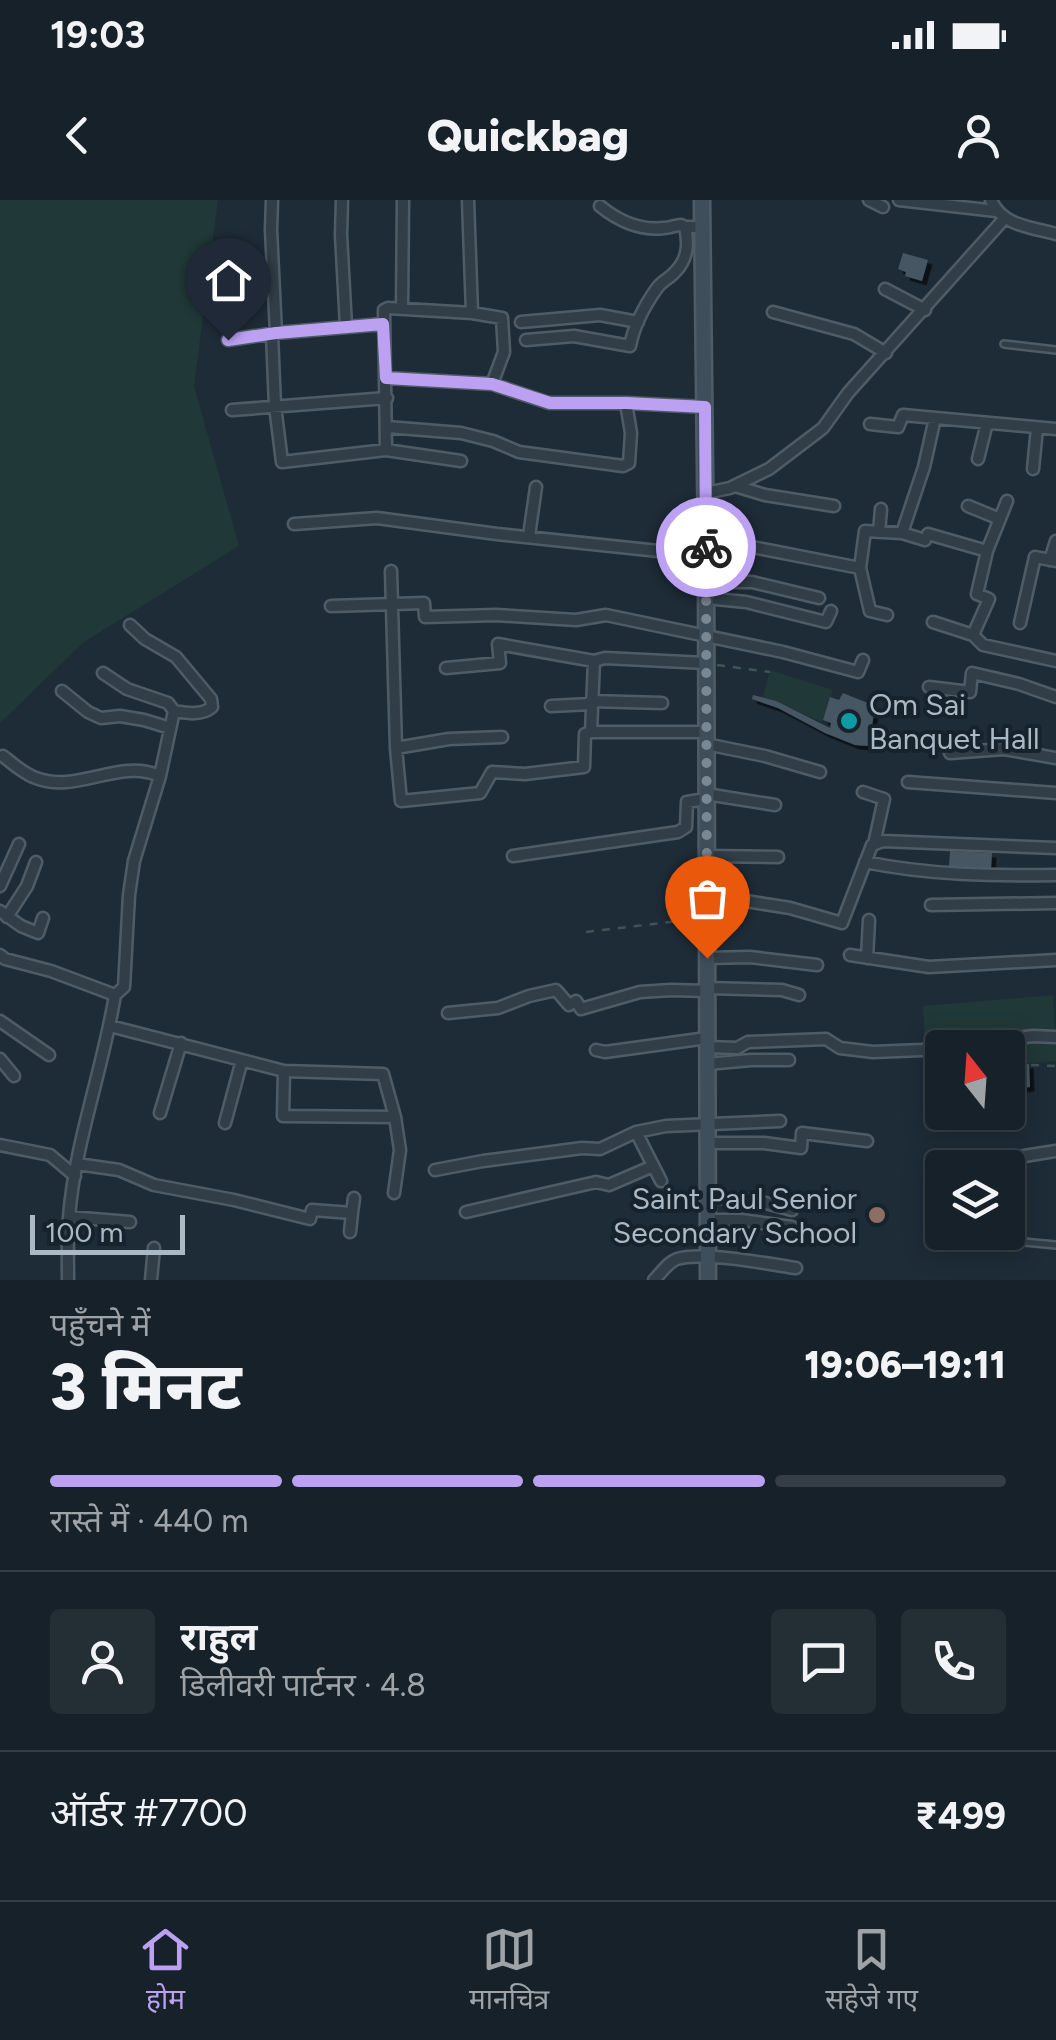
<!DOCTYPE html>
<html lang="hi">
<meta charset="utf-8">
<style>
body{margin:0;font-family:Figtree,"Noto Sans Devanagari",sans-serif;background:#232e35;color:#f1f3f6;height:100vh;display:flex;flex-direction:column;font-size:38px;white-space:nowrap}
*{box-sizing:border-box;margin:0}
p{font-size:32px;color:#9ea3a8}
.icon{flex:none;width:55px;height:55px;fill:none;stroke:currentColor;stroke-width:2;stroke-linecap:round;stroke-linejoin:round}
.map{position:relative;height:1080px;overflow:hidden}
.drawer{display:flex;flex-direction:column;background:#162129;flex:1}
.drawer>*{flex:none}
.needle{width:65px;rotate:343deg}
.controls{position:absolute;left:925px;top:830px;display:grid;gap:20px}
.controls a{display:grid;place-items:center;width:100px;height:100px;border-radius:10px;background:#162129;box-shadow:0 5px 25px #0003,0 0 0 2px #353e46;font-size:50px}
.scale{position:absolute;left:30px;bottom:25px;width:155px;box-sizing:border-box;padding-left:10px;border:5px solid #abb9c5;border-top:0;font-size:28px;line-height:35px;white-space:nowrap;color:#abb9c5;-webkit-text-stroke:8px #17232c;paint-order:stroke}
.pin{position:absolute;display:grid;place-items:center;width:85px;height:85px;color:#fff;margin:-102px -42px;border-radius:50% 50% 50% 0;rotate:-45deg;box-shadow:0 0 10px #0007}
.pin .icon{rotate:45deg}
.courier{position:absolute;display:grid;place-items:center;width:100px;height:100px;margin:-50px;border:8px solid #bca0f2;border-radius:50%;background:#fff;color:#222;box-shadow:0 2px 12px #0007}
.head em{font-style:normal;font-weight:800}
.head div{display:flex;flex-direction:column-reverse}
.head{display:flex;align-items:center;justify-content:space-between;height:170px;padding:0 50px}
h1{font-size:65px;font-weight:800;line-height:75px}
.bar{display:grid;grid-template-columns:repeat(4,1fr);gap:15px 10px;align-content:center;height:120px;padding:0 50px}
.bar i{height:12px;border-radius:8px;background:#353e46}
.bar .active{background:#bca0f2}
.bar p{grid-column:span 4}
.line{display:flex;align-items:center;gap:25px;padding:0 50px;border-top:2px solid #353e46}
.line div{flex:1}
.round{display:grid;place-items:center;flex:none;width:105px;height:105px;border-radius:10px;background:#232e35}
.status{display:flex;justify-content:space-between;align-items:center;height:70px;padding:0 50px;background:#162129;direction:ltr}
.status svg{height:28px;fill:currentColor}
header{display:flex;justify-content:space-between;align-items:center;height:130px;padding:0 50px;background:#162129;font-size:45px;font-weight:800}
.tab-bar{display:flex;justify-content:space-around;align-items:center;height:140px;border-top:2px solid #353e46;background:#162129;font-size:28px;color:#9ea3a8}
.tab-bar a{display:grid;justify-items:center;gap:5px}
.tab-bar .active{color:#bca0f2}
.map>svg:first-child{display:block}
.green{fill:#203837}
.building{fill:#465763;filter:url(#shadow)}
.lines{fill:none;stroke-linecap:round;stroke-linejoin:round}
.service-casing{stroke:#4f5c66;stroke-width:10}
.minor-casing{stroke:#4f5c66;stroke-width:15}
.secondary-casing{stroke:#4f5c66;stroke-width:19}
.path{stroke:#3d5554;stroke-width:2.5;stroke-dasharray:8 8;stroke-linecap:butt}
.service{stroke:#313e47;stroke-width:5}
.minor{stroke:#313e47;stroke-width:10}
.secondary{stroke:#3f4e5b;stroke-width:14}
.done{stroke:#7a8893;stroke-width:10;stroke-dasharray:0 18}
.route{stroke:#bca0f2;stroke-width:12}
.culture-dot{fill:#0f9aa8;stroke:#17232c;stroke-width:4}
.education-dot{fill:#8d6e63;stroke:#17232c;stroke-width:4}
.labels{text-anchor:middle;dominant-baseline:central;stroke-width:8;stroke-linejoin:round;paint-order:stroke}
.poi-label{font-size:30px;fill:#abb9c5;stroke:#17232c;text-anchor:start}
</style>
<div class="status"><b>19:03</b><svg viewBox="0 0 49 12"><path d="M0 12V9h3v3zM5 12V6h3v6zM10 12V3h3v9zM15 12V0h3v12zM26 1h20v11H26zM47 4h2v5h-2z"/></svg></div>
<header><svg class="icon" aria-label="back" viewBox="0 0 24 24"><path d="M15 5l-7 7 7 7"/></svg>Quickbag<svg class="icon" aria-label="person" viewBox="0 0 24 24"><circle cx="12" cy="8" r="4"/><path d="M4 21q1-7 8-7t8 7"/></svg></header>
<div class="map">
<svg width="1056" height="1080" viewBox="0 0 1056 1080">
<defs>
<filter id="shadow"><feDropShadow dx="4.5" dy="4.5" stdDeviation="0" flood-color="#0009"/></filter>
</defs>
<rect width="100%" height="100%" fill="#1e2c37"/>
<!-- green -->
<path class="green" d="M0 0H218L194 186 239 346 84 442 0 523Z
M770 470 833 490 822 522 763 497Z
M1053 795 1055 832 925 844 923 806Z
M1030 840H1056V861L1008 865V848H963Z"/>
<!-- building -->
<path class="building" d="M903 53 928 60 922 81 905 76 906 72 898 69Z
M843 493 875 506 869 546 855 545 825 533 778 508 752 499 753 495 776 501 830 528 831 523 823 520 830 497 839 500Z
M950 651 992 653 991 669 949 666Z
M933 859H942V892L935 893Z
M1029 864 1030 887 1008 889V865Z"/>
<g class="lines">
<defs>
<path id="service" d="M1004 144 1056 150
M958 1036 1056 1045"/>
<path id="minor" d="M272 0 271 30 276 133
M342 0 341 35 346 126
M468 0 472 113
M869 0 883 7
M899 0 996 11
M991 0C1002 26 1031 27 1056 34
M600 6C617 20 640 31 664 28 670 28 675 25 681 25L685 27H702
M885 89 925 110
M402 109 403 0
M773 112 854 134 886 153
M521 122 600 115 638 122
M272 135 275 206 282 262 386 250 461 261
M228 140 276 133 383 124
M526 140 574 136 630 146C634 125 645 105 657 88 662 81 670 78 675 72 688 59 689 44 685 27
M387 178 492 184 549 203H626L705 207
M232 210 387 198
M870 224 898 227 903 215 1056 229
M387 227 461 233 493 241 519 252 623 266 629 263 631 233 626 203
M386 250 384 110 388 108 472 113 502 118 504 152 492 184
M978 259 987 223
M1033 269 1037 228
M735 286 765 295 834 306
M706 293 730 288 769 269 823 228 848 193 1004 19
M968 306 1000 319
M294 324 377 318 497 334 706 356
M879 332 881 309
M902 333 924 267 935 218
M928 334 987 351
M529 336 536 287
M706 345 737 344 860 368 865 331 902 333 925 340
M1050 360 1056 341
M860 368 870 411 887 415
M391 371 396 548 401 601 480 593 492 572 525 574 584 567 585 534 591 532H706
M706 382H752L819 398
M706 398 746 402 826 422 831 411
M331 406 424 403 425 417 496 415 576 420 606 415 783 452 858 472 863 460
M933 422 973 435 983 445 1056 461
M1020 423 1035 357 1056 361
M130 425 145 439 176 457 211 499 212 507C202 516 186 513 174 511
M973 435 989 399 977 394 987 351 1007 301
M446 468 500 463 498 444 594 461 605 458 705 463
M929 487 970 492 972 473 1019 484 1056 497
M62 491 88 512 101 518 120 516 144 520 170 528
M591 501 662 503
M551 506 591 504
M591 532 594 461
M706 544 765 556 820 572
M396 548 449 539 502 537
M950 553 1004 549 1056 558
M3 556C13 564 24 574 36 578 77 594 119 558 160 576
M908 582 1056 593
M863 592 884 599 874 644
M706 594 775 605
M513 656 678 632 686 627 687 602 706 599
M706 656 778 657
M865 662C928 675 992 676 1056 675
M0 686 19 644
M707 702 746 701 790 708 842 723 872 645 883 641 1056 648
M931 705 1056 703
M0 711 21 726 38 733 43 718
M7 717 27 686 36 662
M0 755 5 759 51 771 115 795
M850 755 929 767 1056 760
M707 758 750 757 817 765
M867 758 869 720
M707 788 782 790 799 795
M448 813 498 808 529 796 556 790 569 805 576 801 581 809 640 792 671 790 707 791
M0 821 49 855
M110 826 284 871 383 874 395 917 400 950 394 993
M707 847 737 848 748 842 826 839 840 848 873 852 922 850 1033 836 1056 837
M596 850 605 852 707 838
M0 859 14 876
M707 864 751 860H789
M284 871 283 916 395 917
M160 913 181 843
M225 923 242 860
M636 932 661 981
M707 943H764L801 948 802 933 867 941
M0 945 50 955 75 976
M1018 957 1056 951
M77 964 119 970 154 985 234 1000 310 1019 312 1010 352 1013 350 1032
M435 970 483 961 582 948 600 949 636 932 666 926 780 921
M708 997 754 1000 792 1010
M466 1012 596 982 609 985 653 966
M352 1013 354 998
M69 1017 130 1022
M708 1020H741L792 1027
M68 1080C68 1059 67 1038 69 1017 75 942 103 869 115 795L124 787 129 695 134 661 160 576 174 511 168 503 127 489 103 473
M151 1080 154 1048
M654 1080C661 1073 668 1062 677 1059 701 1051 769 1064 796 1068"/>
<path id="secondary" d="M702 0 706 356 708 1080"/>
</defs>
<!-- service casing -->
<use href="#service" class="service-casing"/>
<!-- minor casing -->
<use href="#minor" class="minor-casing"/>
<!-- secondary casing -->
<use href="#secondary" class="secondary-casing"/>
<!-- path -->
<path class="path" d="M717 465 770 472
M586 732 695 719
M1031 865 1056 866"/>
<!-- service -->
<use href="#service" class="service"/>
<!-- minor -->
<use href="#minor" class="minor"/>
<!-- secondary -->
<use href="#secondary" class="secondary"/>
</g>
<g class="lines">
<!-- done -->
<path class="done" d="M706 347 707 758"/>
<!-- route -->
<path class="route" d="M228 140 276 133 383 124 386 178 492 184 550 203H626L705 207 706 347"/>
</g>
<!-- markers -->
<circle class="culture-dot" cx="849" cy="521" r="10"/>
<circle class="education-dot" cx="877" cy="1015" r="10"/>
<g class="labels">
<!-- poi labels -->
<g class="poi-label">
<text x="869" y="504">Om Sai<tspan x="869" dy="34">Banquet Hall</tspan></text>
<text x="857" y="998" text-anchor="end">Saint Paul Senior<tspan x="857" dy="34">Secondary School</tspan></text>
</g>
</g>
</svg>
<div class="controls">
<a><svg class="needle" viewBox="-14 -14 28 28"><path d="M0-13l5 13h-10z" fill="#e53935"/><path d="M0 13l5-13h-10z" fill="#9ea3a8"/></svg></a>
<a><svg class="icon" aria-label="layers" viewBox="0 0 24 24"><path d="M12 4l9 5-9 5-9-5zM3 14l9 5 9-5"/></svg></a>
</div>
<div class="scale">100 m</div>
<div class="pin" style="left:707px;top:758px;background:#ea580c"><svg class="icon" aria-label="bag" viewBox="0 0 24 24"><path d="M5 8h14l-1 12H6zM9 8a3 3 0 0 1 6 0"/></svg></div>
<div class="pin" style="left:228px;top:140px;background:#1f2937"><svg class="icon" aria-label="home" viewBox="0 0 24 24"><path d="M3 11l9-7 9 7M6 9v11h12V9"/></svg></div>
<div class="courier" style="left:706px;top:347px"><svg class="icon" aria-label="bike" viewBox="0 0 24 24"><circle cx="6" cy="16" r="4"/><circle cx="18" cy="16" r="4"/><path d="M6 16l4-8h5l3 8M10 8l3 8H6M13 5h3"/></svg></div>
</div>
<section class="drawer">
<div class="head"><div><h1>3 मिनट</h1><p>पहुँचने में</p></div><em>19:06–19:11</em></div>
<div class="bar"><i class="active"></i><i class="active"></i><i class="active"></i><i></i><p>रास्ते में · 440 m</p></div>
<div class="line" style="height:180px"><a class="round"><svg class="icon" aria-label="person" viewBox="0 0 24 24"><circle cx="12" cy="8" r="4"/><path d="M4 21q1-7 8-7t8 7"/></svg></a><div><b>राहुल</b><p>डिलीवरी पार्टनर · 4.8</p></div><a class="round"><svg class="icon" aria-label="chat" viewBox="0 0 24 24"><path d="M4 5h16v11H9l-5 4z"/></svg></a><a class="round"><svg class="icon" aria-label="phone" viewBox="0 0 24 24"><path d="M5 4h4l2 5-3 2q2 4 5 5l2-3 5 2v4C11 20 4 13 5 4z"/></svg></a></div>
<div class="line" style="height:130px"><div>ऑर्डर #7700</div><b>₹499</b></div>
</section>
<nav class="tab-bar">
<a class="active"><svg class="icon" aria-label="home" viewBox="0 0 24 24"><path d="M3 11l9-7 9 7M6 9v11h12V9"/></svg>होम</a>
<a><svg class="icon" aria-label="map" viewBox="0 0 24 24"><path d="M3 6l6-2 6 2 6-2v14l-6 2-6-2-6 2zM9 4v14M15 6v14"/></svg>मानचित्र</a>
<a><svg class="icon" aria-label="saved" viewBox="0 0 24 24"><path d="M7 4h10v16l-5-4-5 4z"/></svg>सहेजे गए</a>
</nav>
